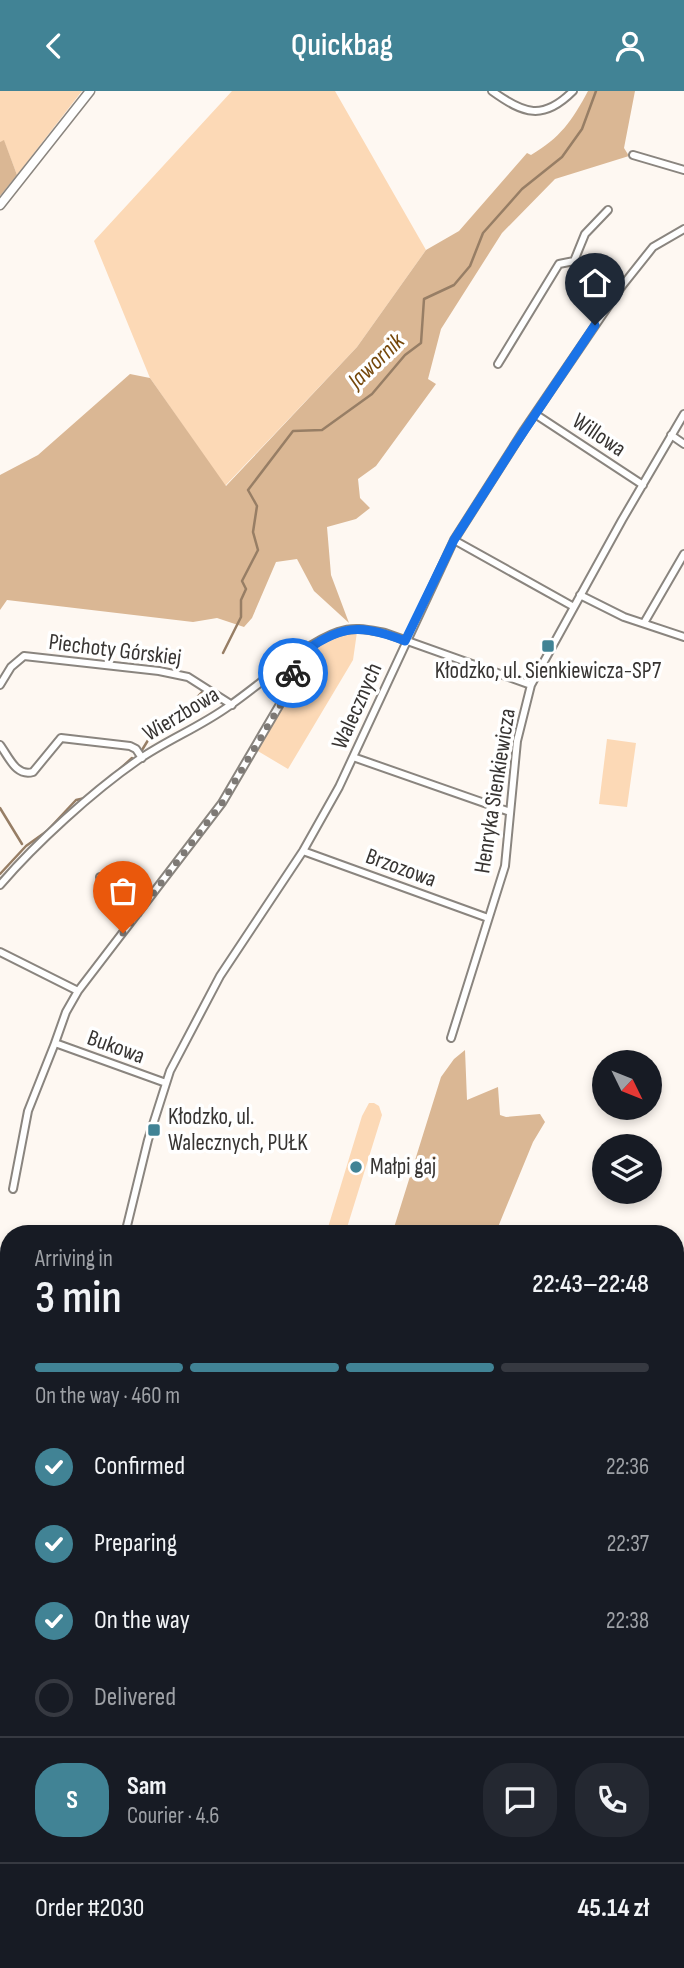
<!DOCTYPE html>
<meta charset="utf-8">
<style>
body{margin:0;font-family:"Sofia Sans Condensed",sans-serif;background:#242831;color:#f1f3f6;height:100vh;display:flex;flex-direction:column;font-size:26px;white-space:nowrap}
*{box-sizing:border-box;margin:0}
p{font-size:23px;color:#9ea1a6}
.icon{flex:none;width:38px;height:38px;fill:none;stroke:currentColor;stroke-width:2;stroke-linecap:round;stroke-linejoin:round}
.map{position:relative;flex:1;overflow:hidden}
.drawer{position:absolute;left:0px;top:1134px;width:684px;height:744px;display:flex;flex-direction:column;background:#171b24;border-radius:28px 28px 0 0;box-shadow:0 4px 10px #0003}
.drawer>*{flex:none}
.needle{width:46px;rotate:133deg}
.tools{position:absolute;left:592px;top:959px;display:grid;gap:14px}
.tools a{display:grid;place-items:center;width:70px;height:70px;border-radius:50%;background:#171b24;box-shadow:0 4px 10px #0003;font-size:35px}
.pin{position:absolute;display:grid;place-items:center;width:60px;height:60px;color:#fff;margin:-72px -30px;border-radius:50% 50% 50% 0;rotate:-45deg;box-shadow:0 0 7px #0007}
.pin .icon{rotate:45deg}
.courier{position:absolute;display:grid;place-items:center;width:70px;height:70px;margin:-35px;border:5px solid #1a73e8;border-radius:50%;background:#fff;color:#222;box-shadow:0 2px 9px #0007}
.headline em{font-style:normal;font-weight:600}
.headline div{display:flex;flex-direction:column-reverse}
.headline{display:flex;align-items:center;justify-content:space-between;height:119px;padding:0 35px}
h1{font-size:46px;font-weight:600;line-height:52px}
.bar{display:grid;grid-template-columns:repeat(4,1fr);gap:10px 7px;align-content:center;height:84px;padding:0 35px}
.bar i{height:9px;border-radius:5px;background:#363941}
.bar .on{background:#418395}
.bar p{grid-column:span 4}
.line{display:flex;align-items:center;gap:18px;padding:0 35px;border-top:2px solid #363941}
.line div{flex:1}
.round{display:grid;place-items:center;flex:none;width:74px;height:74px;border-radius:28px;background:#242831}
ol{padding:0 35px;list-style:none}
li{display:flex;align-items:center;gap:21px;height:77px}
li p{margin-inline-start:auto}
li .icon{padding:7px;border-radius:50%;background:#418395;color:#fff;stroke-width:4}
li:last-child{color:#9ea1a6}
li i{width:38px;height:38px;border:4px solid #363941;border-radius:50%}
header{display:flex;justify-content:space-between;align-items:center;height:91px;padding:0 35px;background:#418395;color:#fff;font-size:32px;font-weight:600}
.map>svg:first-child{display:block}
.green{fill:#fcd9b6}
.forest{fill:#dab794}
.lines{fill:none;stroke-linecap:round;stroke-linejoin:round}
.stream{stroke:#977e65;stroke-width:2.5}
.minor-casing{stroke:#8a857f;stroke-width:10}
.tertiary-casing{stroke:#8a857f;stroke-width:11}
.minor{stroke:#fff;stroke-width:6}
.tertiary{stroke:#fff;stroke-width:8}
.done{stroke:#7d7975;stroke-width:7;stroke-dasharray:0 12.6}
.route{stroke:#1a73e8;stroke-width:9}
.poi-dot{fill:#418395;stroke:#fff;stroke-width:2.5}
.labels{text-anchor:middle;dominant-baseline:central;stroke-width:7;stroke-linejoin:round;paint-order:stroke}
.street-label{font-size:23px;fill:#373432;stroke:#fff}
.poi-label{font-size:23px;fill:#373432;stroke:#fff;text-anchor:start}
.water-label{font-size:24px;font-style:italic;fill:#76490c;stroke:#fff}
</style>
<header><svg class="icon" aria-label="back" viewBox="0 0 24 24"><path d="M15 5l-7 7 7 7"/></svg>Quickbag<svg class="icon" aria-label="person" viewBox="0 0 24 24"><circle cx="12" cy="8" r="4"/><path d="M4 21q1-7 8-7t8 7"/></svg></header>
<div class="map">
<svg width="684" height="1877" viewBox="0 0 684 1877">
<rect width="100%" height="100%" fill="#fef8f2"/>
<!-- green -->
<path class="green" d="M0 0H82L17 84 4 50 0 51Z
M232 0H335L426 159 357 256 225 395 150 287 94 150Z
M357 541 353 569 288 678 251 656 288 594 279 586 328 549Z
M607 648 636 652 627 716 599 713Z
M369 1012H374L379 1015 382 1024 345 1143H326L362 1025Z
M0 1634 9 1637V1819L3 1856 0 1857Z"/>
<!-- forest -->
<path class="forest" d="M588 0H635L624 57 629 65 555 88 502 142 441 238 428 288 436 293 376 375 358 388 360 407 370 417 356 428 327 436 331 484 349 532 314 500 297 468 276 471 252 527 244 536 217 527 193 531 7 509 0 519V384L38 364 130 283 150 287 226 395 357 256 426 159 459 140 527 62 531 64C560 47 572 30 588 0Z
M4 49 17 84 0 105V51Z
M465 959 467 1009 498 996 500 1024 506 1026 540 1023 545 1031 533 1051 498 1136 517 1143H392L441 986 454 968Z
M684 1859V1877H307V1869H643L644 1872 653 1869H676V1862Z"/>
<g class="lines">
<!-- stream -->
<path class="stream" d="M223 562 241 526V509L246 498 242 490 258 459 253 441 257 415 248 399 293 340 322 339 372 303 405 264 421 252 424 208 454 194 470 175 483 142 522 98 562 66 582 38 596 0
M142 659 150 646 176 628 203 600
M112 685 132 667
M0 717 22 753
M0 783 26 755 47 740 76 709 85 707"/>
<defs>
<path id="minor" d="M492 0C524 23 543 30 573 0
M633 64 684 79
M574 170 585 143 608 119
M498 273 559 173 574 170 591 182 622 195
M535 323 643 394
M671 344 684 353
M454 449 574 516
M580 504 624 526 684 546
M644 532 684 463
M0 594 11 576 24 565 159 580 188 586 232 614
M0 654C9 666 16 686 33 681L61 647 130 655 136 658 142 667
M353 666 510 721
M303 760 488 827
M100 786 138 822
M0 794C36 752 92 701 138 669 167 649 200 636 229 615 260 594 305 552 338 541 355 535 369 539 385 542L531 594
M0 861 78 900
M451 947 505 775 517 650 531 594 622 429 684 323
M55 952 66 921 78 900 222 712 293 591V580L288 572
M13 1098 28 1020 55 952 166 992
M125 1143 148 1049 170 980 220 885 303 760 339 696 454 449 524 339 622 195 653 156 684 138
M676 1242 684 1225
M676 1253 684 1262"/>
<path id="tertiary" d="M0 114 90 0"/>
</defs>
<!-- minor casing -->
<use href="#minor" class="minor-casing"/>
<!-- tertiary casing -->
<use href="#tertiary" class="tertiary-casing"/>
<!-- minor -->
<use href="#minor" class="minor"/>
<!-- tertiary -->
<use href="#tertiary" class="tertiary"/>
</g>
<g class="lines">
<!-- done -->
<path class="done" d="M123 842 222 712 288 601 293 592V582"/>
<!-- route -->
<path class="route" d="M293 582 288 572C335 539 348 528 405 550L454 449 514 355 595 234"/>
</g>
<!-- markers -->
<g class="poi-dot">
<rect x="541" y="548" width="14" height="14" rx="3.5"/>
<rect x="147" y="1032" width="14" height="14" rx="3.5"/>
<circle cx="356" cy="1076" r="7"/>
</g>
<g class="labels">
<!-- street labels -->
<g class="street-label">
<text transform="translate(599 344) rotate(34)">Willowa</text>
<text transform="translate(115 559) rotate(7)">Piechoty Górskiej</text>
<text transform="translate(357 615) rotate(-66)">Walecznych</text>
<text transform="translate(181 623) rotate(-31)">Wierzbowa</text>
<text transform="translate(495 700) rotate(-81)">Henryka Sienkiewicza</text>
<text transform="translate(401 777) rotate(20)">Brzozowa</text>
<text transform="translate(116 956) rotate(20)">Bukowa</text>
</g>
<!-- poi labels -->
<g class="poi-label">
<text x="548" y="580" text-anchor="middle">Kłodzko, ul. Sienkiewicza-SP7</text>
<text x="168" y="1026">Kłodzko, ul.<tspan x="168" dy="26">Walecznych, PUŁK</tspan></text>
<text x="370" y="1076">Małpi gaj</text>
</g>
<!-- water labels -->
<g class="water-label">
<text transform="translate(376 270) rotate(-44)">Jawornik</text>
</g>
</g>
</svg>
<div class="tools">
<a><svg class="needle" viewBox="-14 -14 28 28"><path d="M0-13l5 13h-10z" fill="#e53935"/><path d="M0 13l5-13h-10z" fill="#9ea1a6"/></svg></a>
<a><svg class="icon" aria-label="layers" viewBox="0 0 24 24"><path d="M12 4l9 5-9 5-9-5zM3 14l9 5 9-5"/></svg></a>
</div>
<div class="pin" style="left:123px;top:842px;background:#ea580c"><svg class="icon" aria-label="bag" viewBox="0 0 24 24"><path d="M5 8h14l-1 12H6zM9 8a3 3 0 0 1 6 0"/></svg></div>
<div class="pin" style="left:595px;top:234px;background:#1f2937"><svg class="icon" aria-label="home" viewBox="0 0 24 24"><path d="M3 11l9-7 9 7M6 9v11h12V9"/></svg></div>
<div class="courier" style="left:293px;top:582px"><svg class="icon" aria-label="bike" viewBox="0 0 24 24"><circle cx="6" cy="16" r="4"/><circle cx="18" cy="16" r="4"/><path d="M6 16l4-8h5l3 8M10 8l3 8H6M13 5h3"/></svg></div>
<section class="drawer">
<div class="headline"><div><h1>3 min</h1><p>Arriving in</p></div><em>22:43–22:48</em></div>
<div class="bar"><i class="on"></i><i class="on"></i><i class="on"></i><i></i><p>On the way · 460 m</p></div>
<ol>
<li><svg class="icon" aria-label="check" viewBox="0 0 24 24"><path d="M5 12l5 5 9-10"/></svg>Confirmed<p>22:36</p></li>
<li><svg class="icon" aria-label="check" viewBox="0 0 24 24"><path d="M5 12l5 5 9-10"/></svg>Preparing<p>22:37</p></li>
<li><svg class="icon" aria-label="check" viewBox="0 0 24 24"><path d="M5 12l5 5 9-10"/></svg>On the way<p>22:38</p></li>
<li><i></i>Delivered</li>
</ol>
<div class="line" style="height:126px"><b class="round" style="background:#418395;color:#fff">S</b><div><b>Sam</b><p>Courier · 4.6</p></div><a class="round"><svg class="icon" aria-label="chat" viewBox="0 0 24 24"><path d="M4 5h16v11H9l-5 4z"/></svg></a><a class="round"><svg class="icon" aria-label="phone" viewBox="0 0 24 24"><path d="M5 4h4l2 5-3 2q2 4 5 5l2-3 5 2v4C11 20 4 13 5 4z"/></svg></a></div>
<div class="line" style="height:91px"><div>Order #2030</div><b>45.14 zł</b></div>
</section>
</div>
